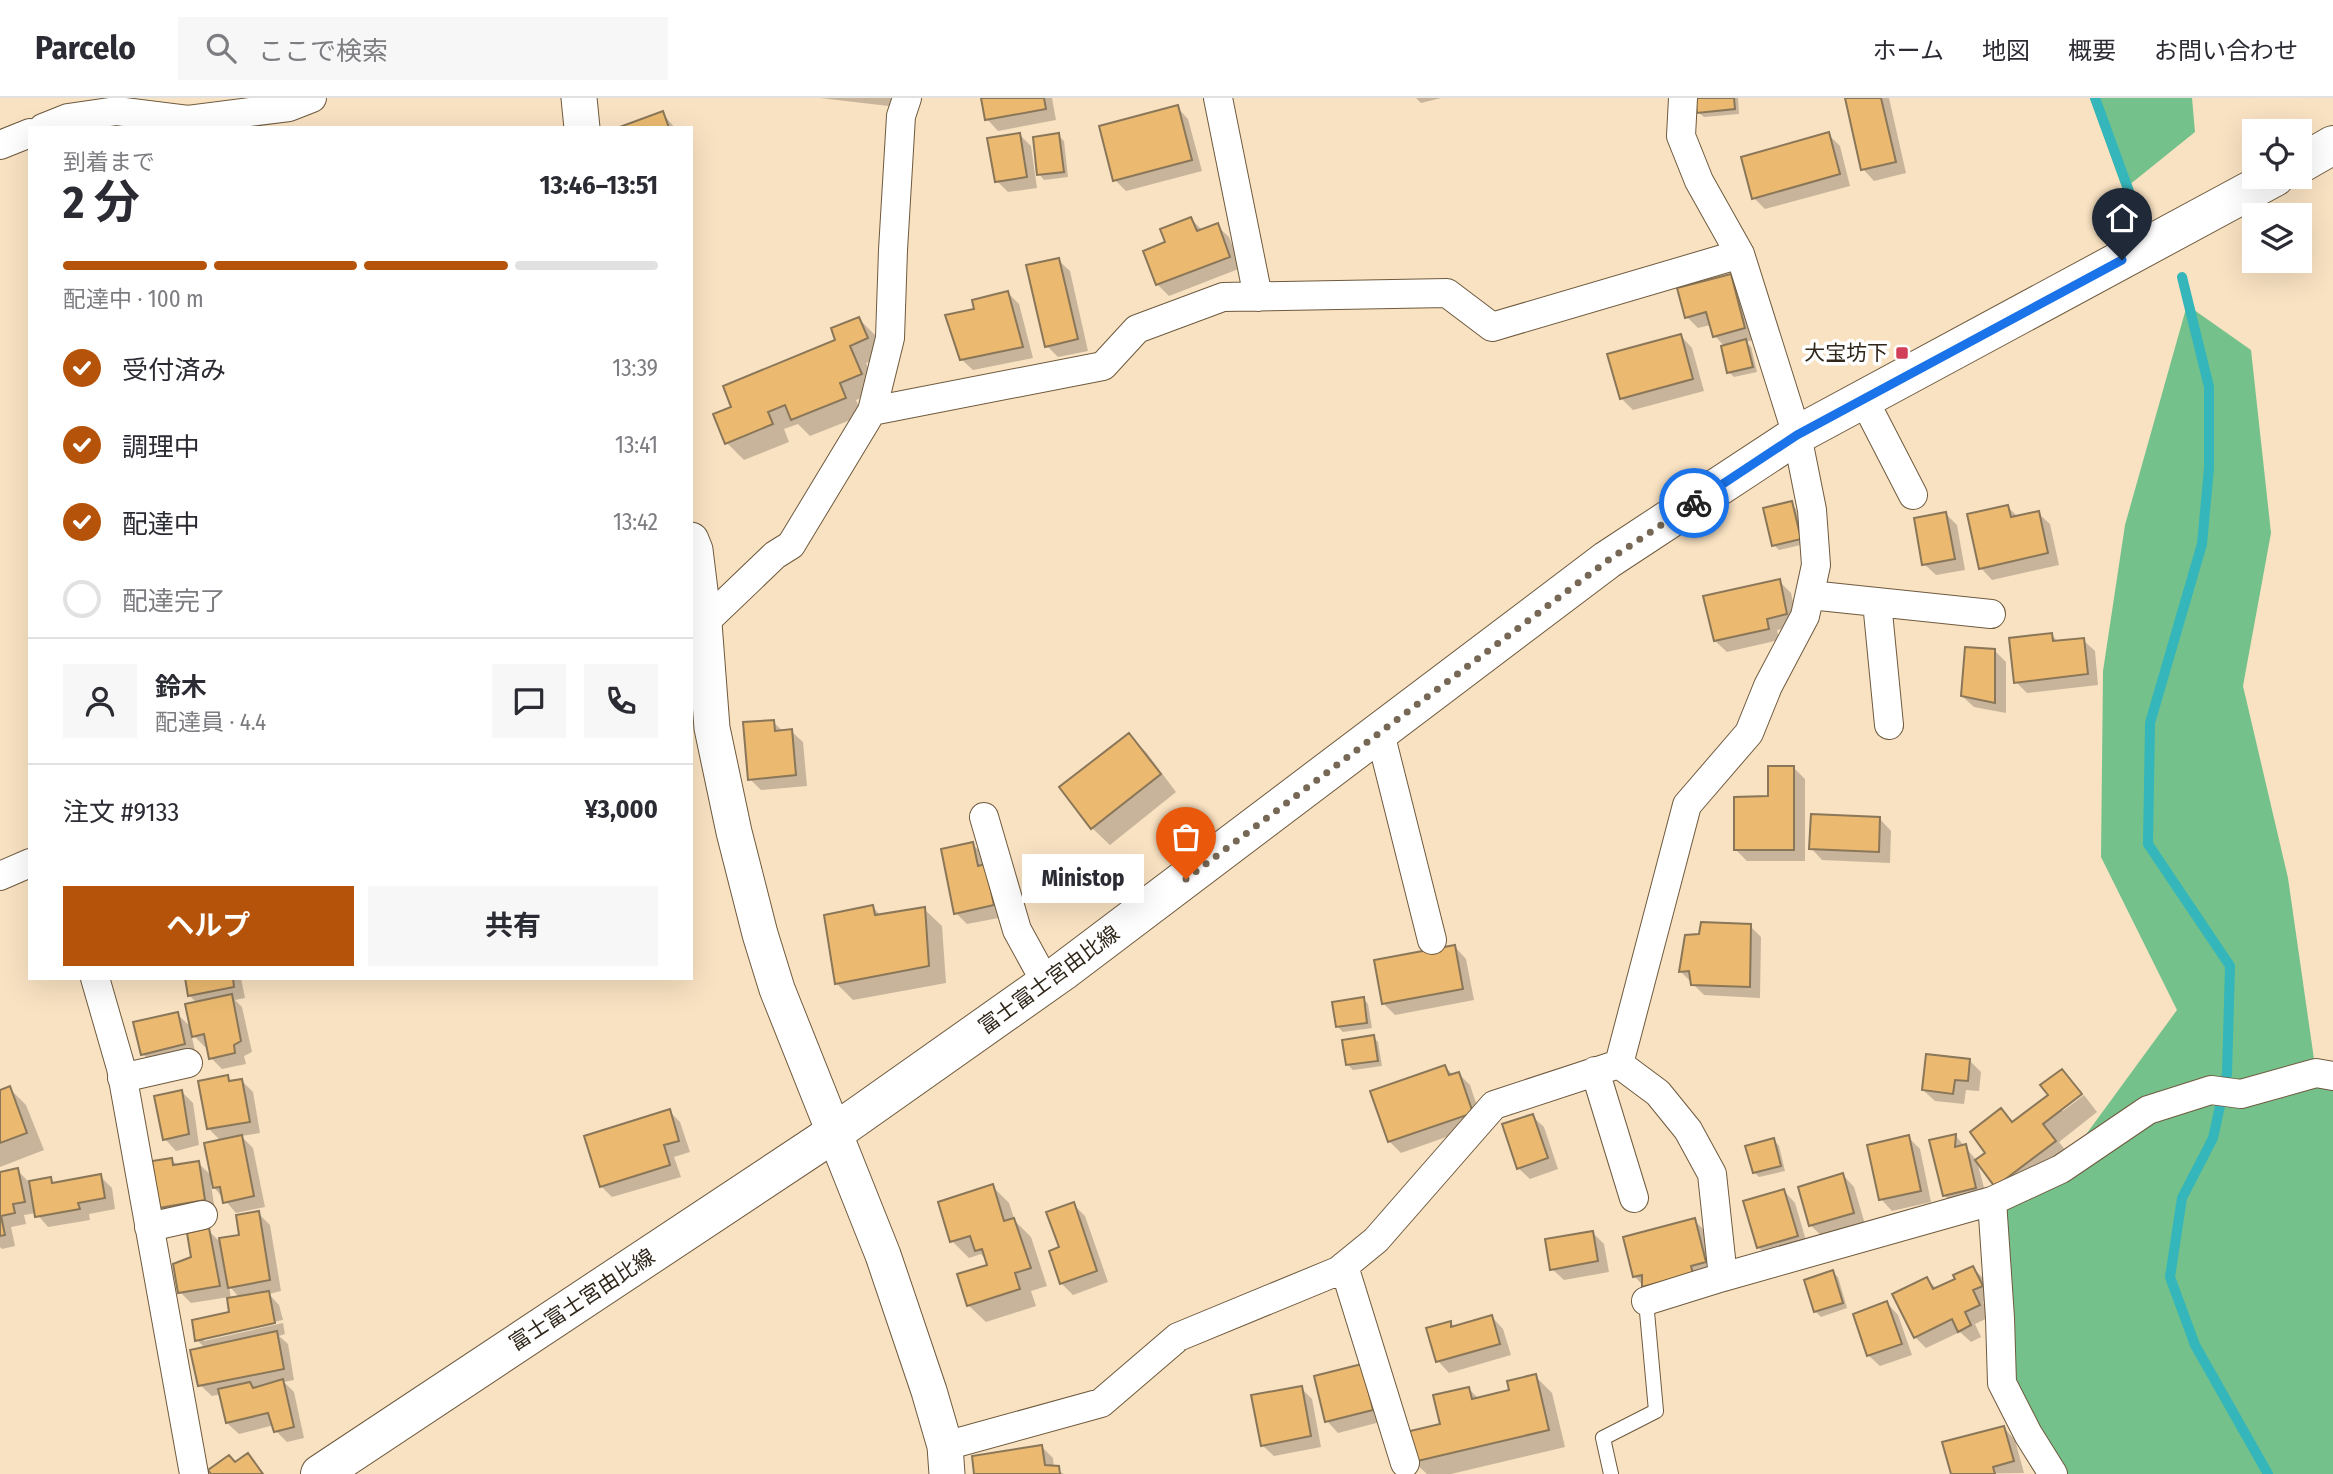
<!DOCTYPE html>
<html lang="ja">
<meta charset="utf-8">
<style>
body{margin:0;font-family:"Fira Sans Condensed","Noto Sans JP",sans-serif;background:#f7f7f7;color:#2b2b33;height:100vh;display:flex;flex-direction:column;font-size:26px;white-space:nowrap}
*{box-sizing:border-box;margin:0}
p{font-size:23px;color:#7c7c81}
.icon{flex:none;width:38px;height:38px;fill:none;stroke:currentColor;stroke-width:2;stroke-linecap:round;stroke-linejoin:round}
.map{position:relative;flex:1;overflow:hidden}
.sheet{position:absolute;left:28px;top:28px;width:665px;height:854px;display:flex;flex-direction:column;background:#fff;border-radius:0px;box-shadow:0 7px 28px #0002}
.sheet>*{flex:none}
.controls{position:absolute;left:2242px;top:21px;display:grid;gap:14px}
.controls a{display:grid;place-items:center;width:70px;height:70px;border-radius:0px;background:#fff;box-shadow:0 7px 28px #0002;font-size:35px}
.pin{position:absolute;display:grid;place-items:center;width:60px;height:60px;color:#fff;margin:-72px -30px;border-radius:50% 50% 50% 0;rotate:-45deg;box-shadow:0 0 7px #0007}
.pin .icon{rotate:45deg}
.courier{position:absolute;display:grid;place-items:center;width:70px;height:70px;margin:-35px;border:5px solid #1a73e8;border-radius:50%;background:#fff;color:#222;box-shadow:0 2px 9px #0007}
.bubble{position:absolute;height:49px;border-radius:0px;background:#fff;box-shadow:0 7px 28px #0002;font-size:23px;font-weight:700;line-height:49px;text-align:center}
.summary em{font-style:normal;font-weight:700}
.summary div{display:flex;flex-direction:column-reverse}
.summary{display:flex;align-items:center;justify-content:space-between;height:119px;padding:0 35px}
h1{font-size:46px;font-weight:700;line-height:52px}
.bar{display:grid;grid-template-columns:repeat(4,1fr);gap:10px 7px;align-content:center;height:84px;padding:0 35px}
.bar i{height:9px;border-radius:5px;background:#e1e1e2}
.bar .current{background:#b45309}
.bar p{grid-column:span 4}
.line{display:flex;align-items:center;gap:18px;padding:0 35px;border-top:2px solid #e1e1e2}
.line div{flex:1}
.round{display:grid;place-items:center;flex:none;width:74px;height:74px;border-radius:0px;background:#f7f7f7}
ol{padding:0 35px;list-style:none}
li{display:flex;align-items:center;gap:21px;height:77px}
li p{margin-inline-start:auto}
li .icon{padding:7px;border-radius:50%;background:#b45309;color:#fff;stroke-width:4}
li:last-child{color:#7c7c81}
li i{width:38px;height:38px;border:4px solid #e1e1e2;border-radius:50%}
.primary-button{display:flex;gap:14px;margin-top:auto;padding:14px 35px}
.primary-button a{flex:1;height:80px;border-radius:0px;background:#b45309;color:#fff;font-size:28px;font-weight:700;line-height:80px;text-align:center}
.primary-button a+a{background:#f7f7f7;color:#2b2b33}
header{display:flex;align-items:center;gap:42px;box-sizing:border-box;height:98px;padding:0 35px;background:#fff;border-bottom:2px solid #e1e1e2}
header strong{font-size:33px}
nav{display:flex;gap:38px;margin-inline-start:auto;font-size:24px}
.search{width:490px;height:63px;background:#f7f7f7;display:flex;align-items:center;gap:18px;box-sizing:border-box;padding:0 24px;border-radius:0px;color:#7c7c81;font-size:26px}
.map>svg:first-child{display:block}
.forest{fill:#75c18c}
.shadow{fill:#0003;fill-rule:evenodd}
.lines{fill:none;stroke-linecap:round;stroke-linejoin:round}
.stream{stroke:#35b6ba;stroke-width:10}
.building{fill:#ebba70;stroke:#8a7658;stroke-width:2}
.service-casing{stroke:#6e5a3e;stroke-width:16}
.minor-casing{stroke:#6e5a3e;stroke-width:30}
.tertiary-casing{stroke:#6e5a3e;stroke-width:37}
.primary-casing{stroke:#6e5a3e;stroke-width:40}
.service{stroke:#fff;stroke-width:14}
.minor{stroke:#fff;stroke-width:28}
.tertiary{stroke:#fff;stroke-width:35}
.primary{stroke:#fff;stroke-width:38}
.done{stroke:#766855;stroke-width:7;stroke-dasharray:0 12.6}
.route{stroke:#1a73e8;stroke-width:9}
.poi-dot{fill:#d14058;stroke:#fff;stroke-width:2.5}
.labels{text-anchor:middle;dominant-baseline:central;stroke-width:7;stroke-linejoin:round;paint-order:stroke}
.poi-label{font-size:21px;fill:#30271b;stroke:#fff;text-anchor:end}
.street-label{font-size:21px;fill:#30271b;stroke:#fff}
</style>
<header>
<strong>Parcelo</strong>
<div class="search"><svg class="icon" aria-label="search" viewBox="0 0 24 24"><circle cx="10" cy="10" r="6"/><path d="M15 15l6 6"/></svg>ここで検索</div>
<nav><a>ホーム</a><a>地図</a><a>概要</a><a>お問い合わせ</a></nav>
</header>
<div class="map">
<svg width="2333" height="1376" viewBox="0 0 2333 1376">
<rect width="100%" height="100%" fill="#f9e2c2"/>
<!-- forest -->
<path class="forest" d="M2090 0H2192L2195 34 2123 92Z
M2187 207 2251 252 2271 435 2243 588 2288 780 2316 975H2333V1376H2056L2012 1304 1996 1114 2052 1083 2177 912 2101 759 2103 573 2125 427Z"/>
<!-- shadow -->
<path class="shadow" d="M820 0H898L897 9Z
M983 0H1052L1056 22 998 33 987 21Z
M1416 0H1441L1421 5Z
M1697 0H1738L1739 16 1704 19 1698 14Z
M1847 0H1889L1906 75 1874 83 1863 71Z
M1177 9 1188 21 1202 73 1126 93 1115 82Z
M662 15 675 30H622Z
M1019 36 1031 48 1037 90 1008 94 997 83Z
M1828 36 1840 48 1850 88 1765 111 1754 100Z
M1058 37 1064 43 1068 79 1044 82 1039 76Z
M1191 121 1203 133 1217 128 1229 139 1241 170 1169 198 1157 186 1167 145Z
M1058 162 1070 173 1088 253 1058 259 1047 248Z
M1730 178 1742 189 1756 241 1746 244 1751 249 1757 274 1734 279 1729 274 1725 249 1715 238 1711 227 1698 230 1687 219Z
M1008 195 1019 206 1033 260 973 272 961 261 977 212Z
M859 221 876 238 884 257 866 265 878 293 856 302 863 317 810 338 798 326 784 331 789 344 744 362 727 345 734 310 838 243Z
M1681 238 1692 250 1704 293 1633 312 1621 300Z
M1791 405 1796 411 1805 446 1779 452 1774 447Z
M2008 409 2018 419 2038 415 2050 426 2059 467 1992 482 1981 470Z
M1945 415 1957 427 1965 472 1936 477 1924 466Z
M1779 483 1791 495 1798 528 1777 532 1779 542 1727 554 1715 543Z
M2052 537 2059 545 2083 542 2095 553 2098 587 2027 595 2016 584Z
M1994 552 2006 564V615L1974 609 1962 598Z
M773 624 784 634 791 633 803 644 807 688 761 692 750 681Z
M1128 637 1146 654 1176 694 1110 747 1092 730Z
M1794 670 1805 681V763H1747L1735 751Z
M1880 721 1891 733 1890 765 1822 762 1811 750Z
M972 746 984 757 1004 819 967 826 956 815Z
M872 808 881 818 924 811 942 828 946 885 853 902 836 885Z
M1750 828 1761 839 1760 900 1704 897 1681 874Z
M1455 849 1466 861 1474 902 1395 917 1384 906Z
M186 880H241L245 900 235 902 242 909 252 954 244 958 246 966 222 971 211 960 208 948 205 949 191 935 196 957 154 967 143 956 177 916 192 930 197 905 189 897Z
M1363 900 1368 906 1372 930 1343 934 1337 928Z
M1373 939 1378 944 1382 968 1353 972 1347 966Z
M1970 963 1981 974 1979 993 1966 992 1964 1006 1935 1003 1923 992Z
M1445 969 1453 977 1459 976 1470 987 1483 1026 1401 1055 1389 1043Z
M2062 973 2082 994 2060 1011 2063 1013 2084 997 2097 1014 2059 1044 2072 1061 2014 1105 1977 1063 1987 1101 1956 1109 1944 1097 1955 1037 1977 1063 1987 1055 2001 1012 2014 1025 2051 998Z
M227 979 232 984 241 982 253 994 260 1035 241 1038 253 1050 265 1109 236 1115 211 1086 215 1113 172 1121 160 1109 172 1062 178 1068 198 1065 213 1079 221 1043 209 1031Z
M9 990 26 1007 44 1052 0 1069V993Z
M181 993 193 1005 199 1047 176 1053 165 1041Z
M669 1013 680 1024 690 1054 674 1059 681 1079 612 1099 601 1088Z
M1532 1018 1544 1029 1558 1071 1530 1081 1518 1070Z
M1908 1039 1920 1051 1931 1104 1892 1113 1881 1101Z
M1774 1042 1779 1048 1785 1073 1759 1079 1754 1074Z
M17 1072 29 1084 50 1081 55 1086 100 1078 112 1090 115 1111 89 1116 90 1122 48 1129 36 1115 24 1117 26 1126 11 1129 15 1148 2 1151 0 1149V1076Z
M1843 1077 1854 1089 1865 1126 1822 1138 1810 1127Z
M992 1088 1009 1105 1015 1123 1031 1139 1047 1188 1031 1193 1036 1208 986 1224 968 1207 989 1168 987 1163 981 1156 969 1160 952 1143Z
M1784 1093 1795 1105 1808 1149 1770 1160 1758 1149Z
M1073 1106 1085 1118 1108 1184 1073 1197 1061 1185V1150Z
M258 1115 270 1127 281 1193 269 1196 279 1207 283 1222 204 1239V1243L283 1225 285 1236 279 1238 288 1246 294 1282 284 1284 294 1294 304 1340 287 1344 276 1333 274 1327 239 1336 227 1325 221 1296 212 1298 200 1287 205 1250 197 1242 231 1215 229 1199 191 1205 180 1194 193 1160 208 1132 222 1146 242 1138ZM229 1188 240 1200 231 1201Z
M1694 1122 1706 1134 1717 1176 1655 1200 1635 1179Z
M1593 1135 1604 1146 1609 1174 1564 1182 1552 1171Z
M1973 1170 1984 1181 1993 1199 1983 1204 1990 1219 1975 1226 1981 1239 1971 1244 1960 1234 1926 1250 1915 1239 1927 1181 1937 1191 1957 1182Z
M1832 1174 1838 1179 1847 1210 1821 1219 1816 1214 1806 1183Z
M1887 1205 1898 1217 1912 1257 1880 1268 1868 1257Z
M1492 1219 1503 1231 1511 1257 1449 1275 1438 1263 1451 1225 1456 1230Z
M1362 1268 1384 1323 1338 1335 1327 1323Z
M1535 1278 1552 1295 1565 1349 1451 1376H1427L1414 1364 1468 1290 1479 1301 1511 1293Z
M1301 1290 1312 1301 1321 1349 1274 1358 1262 1347Z
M2004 1330 2015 1342 2024 1375 1952 1376Z
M1042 1349 1053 1360 1054 1370 1064 1376H976Z"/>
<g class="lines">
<!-- stream -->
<path class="stream" d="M2095 0 2134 107
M2182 179 2209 289V370L2202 446 2150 625 2148 746 2230 868 2227 976 2213 1040 2182 1100 2170 1179 2195 1247 2268 1376"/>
</g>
<!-- building -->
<path class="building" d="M981 0H1044L1046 11 985 22Z
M1695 0H1734L1735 11 1697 15Z
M1845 0H1881L1896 64 1861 72Z
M1178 7 1192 62 1113 83 1099 28Z
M663 13 669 30H617Z
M1829 34 1840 76 1752 101 1741 59Z
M1020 35 1027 79 995 84 987 40Z
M1059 35 1064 74 1037 77 1033 39Z
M1191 119 1197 133 1218 125 1230 159 1156 187 1143 153 1165 144 1160 131Z
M1059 160 1078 241 1045 249 1026 167Z
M1731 176 1745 230 1713 239 1706 214 1685 220 1677 190Z
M1008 193 1023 249 960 262 945 217 974 211 972 202Z
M859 219 868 240 850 248 862 276 840 285 846 300 791 322 785 307 768 314 773 326 725 346 713 316 731 309 723 288 835 242 831 230Z
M1681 236 1693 281 1620 301 1607 256Z
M1746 241 1753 269 1727 275 1721 248Z
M1792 403 1801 441 1772 448 1763 410Z
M2008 407 2011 419 2039 413 2048 455 1979 471 1967 416Z
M1946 414 1955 461 1922 467 1914 420Z
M1780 481 1787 516 1767 521 1769 531 1714 543 1703 498Z
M2052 535 2053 543 2084 540 2088 576 2014 585 2009 540Z
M1965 549 1995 551V605L1961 598Z
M774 622 775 633 792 631 796 677 748 682 743 624Z
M1129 635 1161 676 1091 731 1059 689Z
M1768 668H1794V752H1734V699L1768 698Z
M1811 716 1880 719 1879 754 1809 751Z
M973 744 978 768 985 766 994 807 954 816 941 751Z
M873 807 875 817 925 809 929 868 835 886 824 817Z
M1701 824 1751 826 1750 889 1691 887 1689 873 1679 874 1685 837 1699 836Z
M1455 847 1463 891 1382 906 1374 862Z
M185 880H233L234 889 188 898Z
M232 896 241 943 234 947 235 955 209 961 204 936 192 939 185 906Z
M1364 899 1367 925 1336 929 1332 904Z
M178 914 185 946 141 957 133 924Z
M1374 937 1378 963 1346 967 1342 942Z
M1926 956 1970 961 1968 983 1955 982 1953 996 1922 992Z
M1445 967 1449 977 1459 974 1473 1015 1388 1044 1370 993Z
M2062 971 2082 996 2043 1026 2056 1043 1995 1089 1975 1062 1985 1055 1970 1034 2001 1010 2012 1024 2048 997 2040 987Z
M228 977 229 983 242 981 250 1024 207 1031 198 983Z
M10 988 27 1035 0 1045V992Z
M182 992 189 1036 163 1042 154 998Z
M670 1011 679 1043 664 1047 670 1067 600 1089 584 1038Z
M1533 1016 1548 1060 1517 1071 1502 1026Z
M1956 1036 1955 1049 1966 1046 1976 1090 1943 1098 1929 1042Z
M242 1037 254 1098 223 1105 220 1089 213 1090 204 1045Z
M1909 1037 1921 1093 1879 1102 1867 1047Z
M1774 1040 1781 1068 1753 1075 1745 1048Z
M172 1060 173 1067 199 1063 205 1102 159 1110 152 1063Z
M18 1070 25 1104 13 1106 15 1115 1 1118 5 1137 0 1138V1074Z
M1843 1075 1854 1115 1809 1128 1798 1089Z
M101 1076 105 1100 78 1105 80 1111 35 1119 29 1083 51 1079 52 1085Z
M993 1086 1004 1123 1014 1120 1031 1170 1015 1175 1020 1191 967 1208 957 1176 987 1167 982 1151 975 1153 970 1138 950 1144 938 1104Z
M1784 1091 1798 1138 1757 1150 1743 1103Z
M1074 1104 1097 1173 1060 1186 1049 1153 1059 1149 1046 1114Z
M259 1113 270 1182 228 1190 219 1140 239 1137 236 1117Z
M1695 1120 1706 1164 1691 1168 1693 1176 1642 1189V1177L1633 1179 1623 1139Z
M209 1130 220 1188 178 1195 173 1166 191 1159 187 1135Z
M1593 1133 1598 1163 1550 1172 1545 1141Z
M1973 1168 1983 1188 1973 1192 1980 1207 1965 1214 1971 1227 1958 1234 1952 1221 1914 1240 1892 1196 1927 1179 1933 1191 1955 1181 1953 1177Z
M1833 1172 1843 1205 1814 1214 1804 1182Z
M269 1193 275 1225 195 1243 192 1222 229 1214 227 1200Z
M1887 1203 1902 1246 1867 1258 1853 1216Z
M1492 1217 1500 1246 1436 1264 1426 1230 1451 1223V1229Z
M277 1233 284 1271 198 1288 190 1252Z
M1362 1266 1373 1312 1325 1324 1314 1278Z
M1536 1276 1549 1332 1413 1364 1406 1334 1440 1326 1433 1297 1469 1289 1472 1301 1509 1292 1507 1283Z
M283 1281 294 1329 274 1334 268 1315 226 1325 218 1291 250 1284 253 1290Z
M1302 1288 1311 1338 1261 1348 1251 1297Z
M2004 1328 2014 1363 1993 1369 1995 1376H1951L1942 1344Z
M1042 1347 1045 1367 1059 1368 1060 1376H974L972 1358Z
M248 1355 263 1376H211L208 1372 229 1357 235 1364Z"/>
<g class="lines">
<defs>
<path id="service" d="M1611 1376 1603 1340 1656 1313 1646 1203"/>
<path id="minor" d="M1218 0 1258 199
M43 30 68 20 117 13 188 22 289 9 312 0
M0 47 30 35
M1864 302 1913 397
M872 313 1103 268 1137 231 1223 199 1447 195 1492 229 1740 156
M1810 497 1991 516
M1877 504 1889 627
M691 527 704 525 775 457 791 447 872 313 890 240 893 152 901 18 907 0
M1380 635 1432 842
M984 719 1017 832 1046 885
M0 778 30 765
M95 880 121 970 194 1376
M1619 966 1687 707 1749 635 1768 588 1805 518 1816 467 1812 412 1797 337 1740 156 1699 83 1681 38 1683 0
M1619 966 1658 995 1688 1032 1712 1076 1723 1179
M1595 973 1634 1100
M122 980 188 965
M1992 1103 2000 1220 2002 1285 2028 1336 2053 1376
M149 1129 203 1117
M1344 1168 1405 1365
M1646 1203 1723 1179 1992 1103 2061 1071 2148 1012 2211 992 2241 996 2316 975 2333 978
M945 1348 1101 1305 1178 1239 1338 1173 1376 1142 1494 1007 1619 966"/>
<path id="tertiary" d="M579 0 582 30
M691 442 695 452 704 525 712 630 734 734 760 836 777 891 883 1157 929 1293 945 1348 947 1376"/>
<path id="primary" d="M2300 66 2333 47
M320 1376 834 1035 1062 874 1607 462 1797 337 2275 79"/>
</defs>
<!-- service casing -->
<use href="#service" class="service-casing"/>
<!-- minor casing -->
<use href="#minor" class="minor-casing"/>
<!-- tertiary casing -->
<use href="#tertiary" class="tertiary-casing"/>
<!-- primary casing -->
<use href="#primary" class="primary-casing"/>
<!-- service -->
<use href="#service" class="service"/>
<!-- minor -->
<use href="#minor" class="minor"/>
<!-- tertiary -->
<use href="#tertiary" class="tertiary"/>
<!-- primary -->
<use href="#primary" class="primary"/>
</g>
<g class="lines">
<!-- done -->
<path class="done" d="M1186 781 1607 463 1694 405"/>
<!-- route -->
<path class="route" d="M1694 405 1797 337 2122 162"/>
</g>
<!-- markers -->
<rect class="poi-dot" x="1895" y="248" width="14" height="14" rx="3.5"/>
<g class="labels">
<!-- poi labels -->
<g class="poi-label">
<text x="1888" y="255">大宝坊下</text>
</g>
<!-- street labels -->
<g class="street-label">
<text transform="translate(1049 882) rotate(-36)">富士富士宮由比線</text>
<text transform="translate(582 1202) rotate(-33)">富士富士宮由比線</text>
</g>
</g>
</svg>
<div class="controls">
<a><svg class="icon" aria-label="locate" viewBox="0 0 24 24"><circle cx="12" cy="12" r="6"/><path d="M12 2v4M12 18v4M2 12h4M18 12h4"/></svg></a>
<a><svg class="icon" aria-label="layers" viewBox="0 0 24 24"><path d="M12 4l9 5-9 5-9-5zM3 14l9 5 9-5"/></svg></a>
</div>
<div class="pin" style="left:1186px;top:781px;background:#ea580c"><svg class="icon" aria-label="bag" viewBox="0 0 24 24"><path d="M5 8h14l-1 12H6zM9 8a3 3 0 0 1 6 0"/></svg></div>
<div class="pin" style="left:2122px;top:162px;background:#1f2937"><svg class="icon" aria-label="home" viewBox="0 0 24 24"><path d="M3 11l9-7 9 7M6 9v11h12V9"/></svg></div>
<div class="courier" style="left:1694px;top:405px"><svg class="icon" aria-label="bike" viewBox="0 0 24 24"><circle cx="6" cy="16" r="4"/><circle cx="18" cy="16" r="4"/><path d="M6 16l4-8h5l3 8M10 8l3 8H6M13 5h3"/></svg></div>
<div class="bubble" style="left:1022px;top:756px;width:122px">Ministop</div>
<section class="sheet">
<div class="summary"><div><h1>2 分</h1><p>到着まで</p></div><em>13:46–13:51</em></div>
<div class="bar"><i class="current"></i><i class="current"></i><i class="current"></i><i></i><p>配達中 · 100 m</p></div>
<ol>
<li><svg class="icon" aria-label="check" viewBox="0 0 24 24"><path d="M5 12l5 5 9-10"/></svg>受付済み<p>13:39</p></li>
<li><svg class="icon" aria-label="check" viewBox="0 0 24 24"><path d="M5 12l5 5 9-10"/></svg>調理中<p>13:41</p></li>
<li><svg class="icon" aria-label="check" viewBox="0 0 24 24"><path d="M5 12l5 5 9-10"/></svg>配達中<p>13:42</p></li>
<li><i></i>配達完了</li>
</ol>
<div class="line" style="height:126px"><a class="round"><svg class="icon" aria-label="person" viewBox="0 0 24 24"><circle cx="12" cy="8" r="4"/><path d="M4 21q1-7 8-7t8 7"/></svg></a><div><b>鈴木</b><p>配達員 · 4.4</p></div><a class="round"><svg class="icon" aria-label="chat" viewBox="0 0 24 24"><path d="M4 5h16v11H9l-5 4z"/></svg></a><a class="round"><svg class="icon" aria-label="phone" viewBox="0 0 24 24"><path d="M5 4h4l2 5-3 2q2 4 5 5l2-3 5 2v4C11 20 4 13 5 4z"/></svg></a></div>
<div class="line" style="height:91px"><div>注文 #9133</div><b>¥3,000</b></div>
<div class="primary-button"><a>ヘルプ</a><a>共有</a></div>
</section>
</div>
